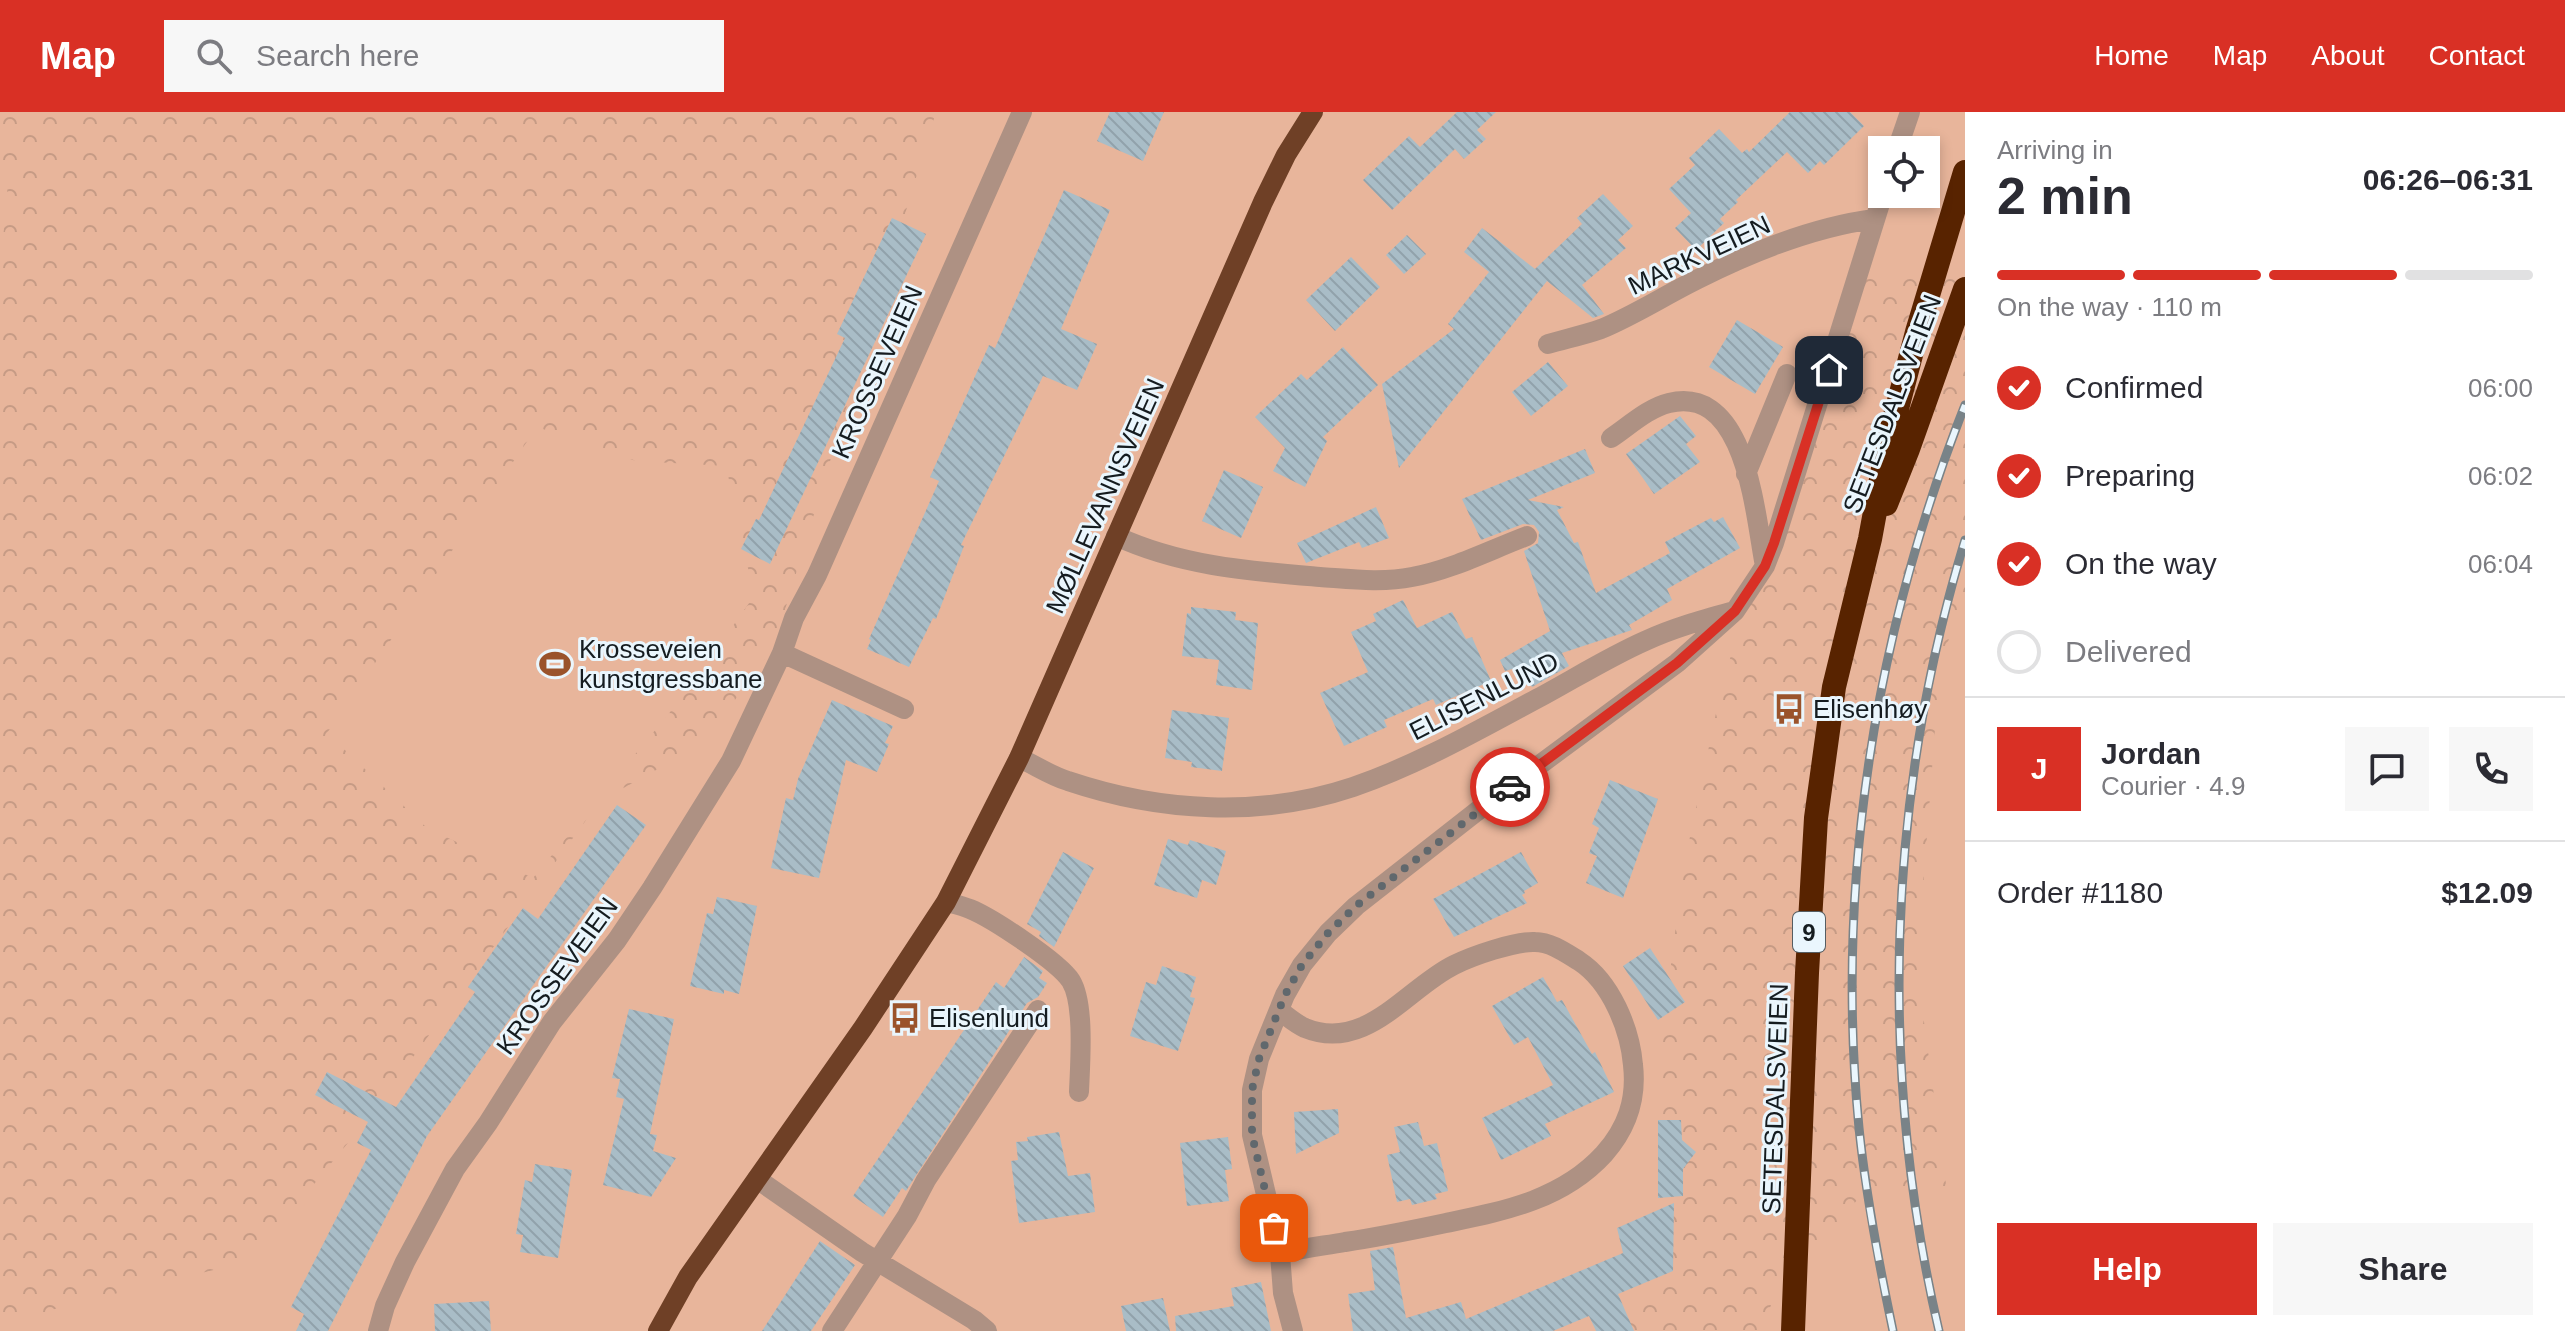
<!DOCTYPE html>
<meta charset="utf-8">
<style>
body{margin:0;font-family:Helvetica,sans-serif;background:#f7f7f7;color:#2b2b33;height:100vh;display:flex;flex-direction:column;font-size:30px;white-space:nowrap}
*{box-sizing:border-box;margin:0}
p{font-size:26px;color:#7c7c81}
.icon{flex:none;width:44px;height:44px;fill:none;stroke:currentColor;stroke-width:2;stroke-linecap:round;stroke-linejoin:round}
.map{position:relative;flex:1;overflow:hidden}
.side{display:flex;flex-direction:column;background:#fff;width:600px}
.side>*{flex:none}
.buttons{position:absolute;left:1868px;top:24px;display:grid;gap:16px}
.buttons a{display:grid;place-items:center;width:72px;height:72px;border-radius:0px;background:#fff;box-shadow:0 4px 12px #0003;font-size:40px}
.pin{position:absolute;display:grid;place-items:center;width:68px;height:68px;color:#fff;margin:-34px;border-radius:16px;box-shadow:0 4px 12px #0006}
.courier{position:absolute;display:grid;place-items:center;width:80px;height:80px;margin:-40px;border:6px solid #d93025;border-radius:50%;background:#fff;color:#222;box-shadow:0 2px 10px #0007}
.head em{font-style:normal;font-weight:600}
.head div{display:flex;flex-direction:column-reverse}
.head{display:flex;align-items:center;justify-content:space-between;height:136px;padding:0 32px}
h1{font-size:52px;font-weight:600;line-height:60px}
.bar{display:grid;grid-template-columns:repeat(4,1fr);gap:12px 8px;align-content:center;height:96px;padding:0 32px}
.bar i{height:10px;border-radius:6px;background:#e1e1e2}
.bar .selected{background:#d93025}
.bar p{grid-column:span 4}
.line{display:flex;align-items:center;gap:20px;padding:0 32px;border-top:2px solid #e1e1e2}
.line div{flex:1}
.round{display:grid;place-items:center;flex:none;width:84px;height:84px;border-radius:0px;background:#f7f7f7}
ol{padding:0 32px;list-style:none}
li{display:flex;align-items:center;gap:24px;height:88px}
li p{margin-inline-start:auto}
li .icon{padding:8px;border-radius:50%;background:#d93025;color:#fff;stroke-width:4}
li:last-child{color:#7c7c81}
li i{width:44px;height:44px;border:4px solid #e1e1e2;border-radius:50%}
.primary-button{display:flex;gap:16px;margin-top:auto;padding:16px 32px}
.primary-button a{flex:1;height:92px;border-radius:0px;background:#d93025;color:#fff;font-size:32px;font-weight:600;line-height:92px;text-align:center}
.primary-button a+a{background:#f7f7f7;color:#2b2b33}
header{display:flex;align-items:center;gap:48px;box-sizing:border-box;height:112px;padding:0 40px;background:#d93025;color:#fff}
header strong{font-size:38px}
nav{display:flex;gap:44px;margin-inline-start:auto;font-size:28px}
.search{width:560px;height:72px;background:#f7f7f7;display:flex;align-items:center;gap:20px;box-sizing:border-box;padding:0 28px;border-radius:0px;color:#7c7c81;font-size:30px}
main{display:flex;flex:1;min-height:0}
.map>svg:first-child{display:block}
.green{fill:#e8b59b;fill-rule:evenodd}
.forest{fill:url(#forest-crowns);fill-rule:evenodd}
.building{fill:url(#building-back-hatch)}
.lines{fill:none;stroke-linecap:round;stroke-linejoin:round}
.minor{stroke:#ae9183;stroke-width:20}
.major{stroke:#6f4026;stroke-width:20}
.highway{stroke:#582300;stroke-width:24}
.rail-casing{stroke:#798388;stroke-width:9}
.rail{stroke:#eaf6fd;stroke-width:6;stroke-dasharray:18;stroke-linecap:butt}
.done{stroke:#60686d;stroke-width:8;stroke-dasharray:0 14.4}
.route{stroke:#d93025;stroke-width:10}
.labels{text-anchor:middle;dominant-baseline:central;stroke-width:6;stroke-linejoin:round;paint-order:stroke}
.shield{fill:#eaf6fd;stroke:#555d62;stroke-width:2}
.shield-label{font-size:24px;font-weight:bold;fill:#151c20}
.street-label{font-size:26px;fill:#151c20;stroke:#eaf6fd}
.poi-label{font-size:26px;fill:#151c20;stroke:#eaf6fd;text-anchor:start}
</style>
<header>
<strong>Map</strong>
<div class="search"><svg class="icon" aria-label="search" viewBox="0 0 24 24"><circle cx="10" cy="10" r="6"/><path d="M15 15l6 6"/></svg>Search here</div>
<nav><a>Home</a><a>Map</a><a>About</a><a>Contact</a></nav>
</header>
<main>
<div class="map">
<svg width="1965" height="1219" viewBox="0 0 1965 1219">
<defs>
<pattern id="forest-crowns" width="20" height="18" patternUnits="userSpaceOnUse" patternTransform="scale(2)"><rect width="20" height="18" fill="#e8b59b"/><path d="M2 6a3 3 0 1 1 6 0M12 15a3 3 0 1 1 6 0" fill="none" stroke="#c69b85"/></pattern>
<pattern id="building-back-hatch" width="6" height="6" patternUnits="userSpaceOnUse" patternTransform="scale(2)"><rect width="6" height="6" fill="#a9bdc7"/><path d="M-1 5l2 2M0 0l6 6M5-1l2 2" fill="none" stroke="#91a2ab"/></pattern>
</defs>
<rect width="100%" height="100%" fill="#eaf6fd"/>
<!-- green -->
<path class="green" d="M0 0H1965V1219H0ZM1882 38H1926V82H1882Z"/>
<!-- forest -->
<path class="forest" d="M0 0H936L774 534 703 632 600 689 370 1004 251 1149 64 1194 0 1215V161L8 70 0 53ZM537 315 636 349 726 354 754 484 685 582 533 766 427 716 327 621Z
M1863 156 1965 161V486L1940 550 1917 858 1948 1087 1870 1074 1778 1175 1761 1219H1617L1658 1153V955L1683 758 1724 563 1791 380Z"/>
<!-- building -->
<path class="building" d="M1110 0H1164L1143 49 1097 29Z
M1457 0H1496L1477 18 1486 27 1464 47 1455 37 1392 98 1363 68 1409 24 1420 35Z
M1790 0H1850L1864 14 1824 53 1820 49 1808 61 1787 40 1736 88 1738 90 1720 107 1724 111 1696 138 1675 116 1691 101 1669 77 1695 53 1689 46 1719 17 1742 41 1747 37 1749 40Z
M1064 78 1110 98 1061 217 1097 232 1077 278 1043 264 961 433 964 434 936 507 933 506 909 555 867 537 871 528 869 527 939 369 930 365 989 233 995 236Z
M1603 82 1633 114 1618 128 1626 136 1582 173 1604 202 1593 206 1547 169 1399 356 1382 272 1454 217 1448 212 1489 160 1464 140 1482 116 1535 157 1582 112 1577 106Z
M892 106 926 122 770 452 741 437 756 407 759 408 845 226 837 222Z
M1407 123 1426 142 1404 162 1386 143Z
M1351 145 1380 175 1335 219 1306 188Z
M1737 208 1783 235 1755 282 1709 255Z
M1343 235 1378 273 1323 325 1327 329 1305 375 1273 359 1285 336 1255 305 1301 262 1307 268Z
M1548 250 1568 274 1531 304 1512 280Z
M1680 304 1696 324 1686 332 1700 350 1654 382 1626 342Z
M1585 337 1595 361 1528 388 1564 395 1557 398 1574 431 1578 430 1596 481 1670 441 1665 430 1711 406 1714 410 1723 405 1740 436 1667 477 1672 488 1629 513 1632 518 1562 541 1569 554 1532 575 1520 555 1505 559 1500 548 1550 519 1524 439 1538 431 1539 420 1534 413 1523 412 1481 428 1462 387Z
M1224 358 1263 375 1241 426 1202 409Z
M1376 395 1389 426 1362 436 1359 430 1306 451 1297 431Z
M1403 488 1417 516 1452 500 1466 527 1472 525 1491 569 1436 593 1433 587 1384 608 1387 615 1344 634 1320 581 1368 560 1351 520 1376 509 1373 502Z
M1191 495 1236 500 1235 508 1258 511 1252 578 1216 573 1219 548 1182 544 1187 501 1191 502Z
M832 588 893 614 885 631 889 632 877 660 846 648 819 766 771 756 786 686 793 688 798 667Z
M1172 598 1229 606 1222 659 1191 655 1192 650 1165 646Z
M1610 668 1658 687 1623 786 1586 771 1597 744 1589 741 1599 716 1592 712Z
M617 693 646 713 427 1024 328 1219H296L304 1202 291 1195 371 1038 357 1031 368 1010 315 983 327 960 396 995 475 880 468 875 523 796 538 807Z
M1168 727 1188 733 1190 728 1226 739 1216 773 1202 768 1197 786 1154 773Z
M1063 740 1094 756 1054 835 1039 824 1041 820 1027 812Z
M1521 740 1538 771 1524 779 1525 781 1522 783 1527 791 1454 825 1433 787Z
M717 785 757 794 739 882 724 878V882L690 874 707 801 713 802Z
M1650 836 1685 890 1658 908 1623 854Z
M1024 845 1043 859 1039 866 1047 871 1038 885 1027 891 906 1079 902 1076 883 1105 853 1084 996 870 1004 876Z
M1162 854 1196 865 1190 885 1195 886 1178 939 1130 924 1146 870 1156 873Z
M1543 865 1557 890 1562 888 1592 942 1595 940 1614 980 1545 1012 1551 1024 1501 1048 1482 1006 1553 973 1528 925 1514 933 1492 894Z
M629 897 674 907 650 1022 657 1023 653 1039 676 1046 651 1085 603 1073 624 987 616 985 620 967 612 966Z
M1338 997 1339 1021 1296 1042 1294 1000Z
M1658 1008H1681L1682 1028 1696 1040 1683 1057V1084L1658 1086Z
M1418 1010 1424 1034 1437 1031 1448 1079 1435 1082 1437 1087 1412 1093 1410 1087 1397 1090 1387 1043 1400 1040 1394 1015Z
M1059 1020 1068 1064 1090 1061 1095 1100 1019 1111 1011 1049 1018 1048 1016 1030 1028 1029 1027 1025Z
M1228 1025 1232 1057 1225 1058 1229 1089 1187 1094 1180 1031Z
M535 1052 572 1058 558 1146 520 1140 523 1123 516 1122 525 1068 532 1070Z
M1674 1091 1673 1159 1618 1182 1634 1219H1596L1589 1204 1553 1219H1353L1348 1182 1375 1178 1370 1139 1393 1135 1406 1206 1461 1190 1466 1207 1623 1141 1617 1116Z
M820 1129 855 1153 811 1219H762Z
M1261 1170 1271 1219H1176L1175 1204 1234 1194 1231 1176Z
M1163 1186 1170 1219H1126L1121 1194Z
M489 1189 491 1219H435L434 1192Z"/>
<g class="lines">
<!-- minor -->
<path class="minor" d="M1897 38 1910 0
M1548 232C1565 227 1584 223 1601 217 1635 203 1667 182 1700 166 1754 139 1814 115 1874 107
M1611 326C1629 314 1648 296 1669 291 1747 272 1755 404 1765 454
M1746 362 1787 262
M1116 424C1180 454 1250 459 1320 465 1350 467 1382 471 1412 465 1451 458 1490 438 1527 424
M782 541 904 597
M1019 646C1035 653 1051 664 1068 669 1160 700 1261 706 1353 675 1420 652 1482 616 1544 583 1577 565 1611 544 1645 529 1673 516 1702 508 1731 500
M946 790C954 792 963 794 970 797 992 806 1059 850 1071 869 1085 892 1080 952 1079 980
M1280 899C1288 905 1296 912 1305 916 1366 941 1407 876 1454 853 1472 844 1515 829 1535 830 1551 830 1566 841 1579 849 1611 870 1630 917 1633 953 1637 988 1627 1016 1604 1042 1562 1088 1504 1099 1446 1111 1413 1118 1379 1125 1345 1130 1323 1134 1302 1136 1280 1142
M757 1067 862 1140 974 1208 987 1219
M378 1219 385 1194 405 1150 455 1057 488 1011 552 910 617 828 652 776 731 649 782 541 794 506 817 463 1022 0
M832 1219 907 1104 926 1068 1038 898
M1293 1219 1283 1181 1280 1142 1252 1023V978L1259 947 1285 883 1302 853 1328 821 1356 794 1476 700 1677 551 1735 499 1765 454 1774 431 1883 82"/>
<!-- major -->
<path class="major" d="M658 1219 688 1165 863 916 946 790 1019 646 1263 90 1286 43 1313 0"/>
<!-- highway -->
<path class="highway" d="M1886 392 1908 337 1965 177
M1793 1219 1807 861 1816 706 1834 575 1870 427 1887 335 1917 220 1965 60"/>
<defs>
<path id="rail" d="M1893 1219C1879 1152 1866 1085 1859 1016 1835 771 1875 521 1965 293
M1939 1219C1878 957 1887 685 1965 428"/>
</defs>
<!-- rail casing -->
<use href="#rail" class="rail-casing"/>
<!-- rail -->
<use href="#rail" class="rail"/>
</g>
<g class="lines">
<!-- done -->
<path class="done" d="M1274 1116 1252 1023V978L1259 947 1285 883 1302 853 1328 821 1356 794 1510 675"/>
<!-- route -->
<path class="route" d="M1510 675 1677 551 1735 499 1765 454 1774 431 1829 258"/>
</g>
<!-- icons -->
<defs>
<symbol id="stadium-bare" viewBox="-9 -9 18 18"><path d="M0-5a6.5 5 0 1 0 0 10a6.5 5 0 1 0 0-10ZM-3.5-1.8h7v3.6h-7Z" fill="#9a532b" stroke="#eaf6fd" stroke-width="2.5" paint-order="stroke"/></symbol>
<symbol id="bus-bare" viewBox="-9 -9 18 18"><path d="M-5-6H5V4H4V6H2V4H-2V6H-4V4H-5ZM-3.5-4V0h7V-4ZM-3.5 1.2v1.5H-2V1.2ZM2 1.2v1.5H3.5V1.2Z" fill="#9a532b" stroke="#eaf6fd" stroke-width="2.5" paint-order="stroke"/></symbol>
</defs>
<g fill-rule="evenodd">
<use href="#stadium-bare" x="533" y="530" width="44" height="44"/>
<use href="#bus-bare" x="1767" y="575" width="44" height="44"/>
<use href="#bus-bare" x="883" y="884" width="44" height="44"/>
</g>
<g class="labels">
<!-- shield labels -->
<rect class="shield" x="1793" y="800" width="32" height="40" rx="6"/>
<g class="shield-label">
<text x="1809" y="820">9</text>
</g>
<!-- street labels -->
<g class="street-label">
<text transform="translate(1699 143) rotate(-25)">MARKVEIEN</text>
<text transform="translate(877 260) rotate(-66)">KROSSEVEIEN</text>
<text transform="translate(1892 292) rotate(-69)">SETESDALSVEIEN</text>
<text transform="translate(1105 384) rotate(-66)">MØLLEVANNSVEIEN</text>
<text transform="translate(1484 584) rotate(-27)">ELISENLUND</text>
<text transform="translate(557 864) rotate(-54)">KROSSEVEIEN</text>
<text transform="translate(1775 987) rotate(-88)">SETESDALSVEIEN</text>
</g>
<!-- poi labels -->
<g class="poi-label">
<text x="579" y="537">Krosseveien<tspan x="579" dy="30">kunstgressbane</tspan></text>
<text x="1813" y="597">Elisenhøy</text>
<text x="929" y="906">Elisenlund</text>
</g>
</g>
</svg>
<div class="buttons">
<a><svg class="icon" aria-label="locate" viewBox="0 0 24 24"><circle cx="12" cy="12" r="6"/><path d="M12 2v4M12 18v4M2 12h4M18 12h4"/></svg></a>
</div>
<div class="pin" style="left:1274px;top:1116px;background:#ea580c"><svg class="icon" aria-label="bag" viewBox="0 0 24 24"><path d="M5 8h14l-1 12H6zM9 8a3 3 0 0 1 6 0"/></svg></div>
<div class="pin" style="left:1829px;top:258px;background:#1f2937"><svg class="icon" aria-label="home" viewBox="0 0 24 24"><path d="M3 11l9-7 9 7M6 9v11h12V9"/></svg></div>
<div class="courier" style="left:1510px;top:675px"><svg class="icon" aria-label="car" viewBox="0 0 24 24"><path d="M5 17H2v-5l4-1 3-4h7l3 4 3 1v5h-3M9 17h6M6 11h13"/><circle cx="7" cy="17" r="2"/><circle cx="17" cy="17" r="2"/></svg></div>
</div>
<section class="side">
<div class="head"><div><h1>2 min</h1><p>Arriving in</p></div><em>06:26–06:31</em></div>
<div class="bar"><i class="selected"></i><i class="selected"></i><i class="selected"></i><i></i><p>On the way · 110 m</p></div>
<ol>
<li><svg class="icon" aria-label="check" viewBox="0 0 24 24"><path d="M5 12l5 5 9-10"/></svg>Confirmed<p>06:00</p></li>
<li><svg class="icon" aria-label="check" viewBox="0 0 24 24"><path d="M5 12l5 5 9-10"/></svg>Preparing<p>06:02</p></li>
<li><svg class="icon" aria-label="check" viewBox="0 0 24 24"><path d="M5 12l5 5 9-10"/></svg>On the way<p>06:04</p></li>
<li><i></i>Delivered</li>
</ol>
<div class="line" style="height:144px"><b class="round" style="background:#d93025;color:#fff">J</b><div><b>Jordan</b><p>Courier · 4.9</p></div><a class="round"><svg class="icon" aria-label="chat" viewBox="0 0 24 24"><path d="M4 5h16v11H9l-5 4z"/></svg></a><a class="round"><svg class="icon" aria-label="phone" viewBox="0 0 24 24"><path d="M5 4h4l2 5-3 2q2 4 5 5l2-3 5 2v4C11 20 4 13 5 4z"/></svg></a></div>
<div class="line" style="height:104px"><div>Order #1180</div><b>$12.09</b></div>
<div class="primary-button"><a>Help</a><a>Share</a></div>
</section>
</main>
